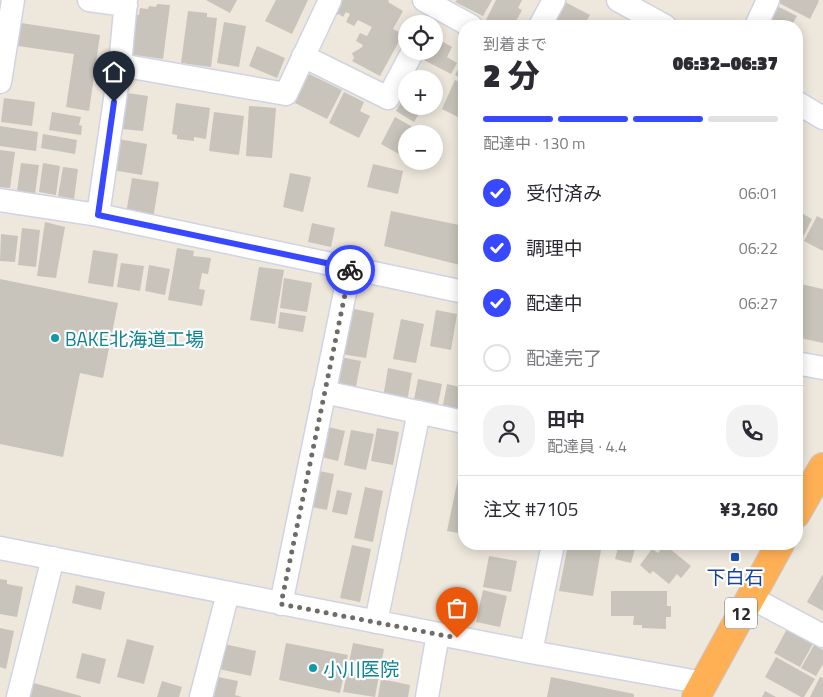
<!DOCTYPE html>
<html lang="ja">
<meta charset="utf-8">
<style>
body{margin:0;font-family:"Titillium Web","Noto Sans JP",sans-serif;background:#f2f2f3;color:#2b2b33;height:100vh;display:flex;flex-direction:column;font-size:19px;white-space:nowrap}
*{box-sizing:border-box;margin:0}
p{font-size:16px;color:#7c7c81}
.icon{flex:none;width:28px;height:28px;fill:none;stroke:currentColor;stroke-width:2;stroke-linecap:round;stroke-linejoin:round}
.map{position:relative;flex:1;overflow:hidden}
.sheet{position:absolute;left:458px;top:20px;width:345px;height:530px;display:flex;flex-direction:column;background:#fff;border-radius:20px;box-shadow:0 2px 12px #0003}
.sheet>*{flex:none}
.buttons{position:absolute;left:398px;top:15px;display:grid;gap:10px}
.buttons a{display:grid;place-items:center;width:45px;height:45px;border-radius:50%;background:#fff;box-shadow:0 2px 12px #0003;font-size:25px}
.pin{position:absolute;display:grid;place-items:center;width:42px;height:42px;color:#fff;margin:-51px -21px;border-radius:50% 50% 50% 0;rotate:-45deg;box-shadow:0 0 5px #0007}
.pin .icon{rotate:45deg}
.courier{position:absolute;display:grid;place-items:center;width:50px;height:50px;margin:-25px;border:4px solid #3748ff;border-radius:50%;background:#fff;color:#222;box-shadow:0 1px 6px #0007}
.headline em{font-style:normal;font-weight:800}
.headline div{display:flex;flex-direction:column-reverse}
.headline{display:flex;align-items:center;justify-content:space-between;height:85px;padding:0 25px}
h1{font-size:32px;font-weight:800;line-height:38px}
.bar{display:grid;grid-template-columns:repeat(4,1fr);gap:8px 5px;align-content:center;height:60px;padding:0 25px}
.bar i{height:6px;border-radius:4px;background:#e1e1e2}
.bar .current{background:#3748ff}
.bar p{grid-column:span 4}
.line{display:flex;align-items:center;gap:12px;padding:0 25px;border-top:1px solid #e1e1e2}
.line div{flex:1}
.round{display:grid;place-items:center;flex:none;width:52px;height:52px;border-radius:20px;background:#f2f2f3}
ol{padding:0 25px;list-style:none}
li{display:flex;align-items:center;gap:15px;height:55px}
li p{margin-inline-start:auto}
li .icon{padding:5px;border-radius:50%;background:#3748ff;color:#fff;stroke-width:4}
li:last-child{color:#7c7c81}
li i{width:28px;height:28px;border:2px solid #e1e1e2;border-radius:50%}
.map>svg:first-child{display:block}
.building{fill:#c8c4bb}
.lines{fill:none;stroke-linecap:round;stroke-linejoin:round}
.minor-casing{stroke:#d1d3e4;stroke-width:25}
.highway-casing{stroke:#c8c8c8;stroke-width:30}
.minor{stroke:#fff;stroke-width:22}
.highway{stroke:#ffb055;stroke-width:28}
.done{stroke:#6e6c68;stroke-width:5;stroke-dasharray:0 9}
.route{stroke:#3748ff;stroke-width:6}
.culture-dot{fill:#0f9aa8;stroke:#fff;stroke-width:2}
.transit-dot{fill:#1a4fb4;stroke:#fff;stroke-width:2}
.labels{text-anchor:middle;dominant-baseline:central;stroke-width:4.5;stroke-linejoin:round;paint-order:stroke}
.shield{fill:#fff;stroke:#6a6a6a;stroke-width:1}
.shield-label{font-size:18px;font-weight:bold;fill:#2a2a2a}
.culture-label{font-size:19px;fill:#0d838f;stroke:#fff;text-anchor:start}
.transit-label{font-size:19px;fill:#164399;stroke:#fff}
</style>
<div class="map">
<svg width="823" height="697" viewBox="0 0 823 697">
<rect width="100%" height="100%" fill="#ede7dc"/>
<!-- building -->
<path class="building" d="M206 0H237L230 13Z
M276 0H308L292 34 265 21Z
M334 0H389L388 2 403 11 393 29 403 34 380 76 352 61 354 58 352 53 361 48 363 45 356 41 360 33 367 36 372 27 358 20 354 26 346 22 350 14 346 12 343 17 339 14 335 16Z
M457 0H492L483 16 455 2Z
M496 0H522L518 8 522 10 515 23 511 21 508 26H483Z
M778 0H818L819 1 810 19 777 2Z
M565 2 590 15 584 26H563L564 24 556 20Z
M157 4 170 5 163 59 128 54 134 14 139 15 140 8 148 9 149 6 156 7Z
M775 5 797 16 791 26H764Z
M188 11 207 13V17L217 18 211 67 181 63Z
M602 20 616 26H599Z
M224 22 246 26 239 67 217 63Z
M21 23 100 35 89 111 66 107 74 54 18 46Z
M434 37 452 47 447 57 457 63 451 74 422 59 426 51H434Z
M257 46 285 58 277 78 249 66Z
M464 59V80L455 75Z
M309 74 342 90 327 119 295 103Z
M455 80 464 84V111L460 118 442 109Z
M344 92 364 102 360 111 370 116 359 138 329 123Z
M127 93 148 96 143 131 122 129Z
M4 98 35 102 32 126 1 122Z
M402 101 406 104V106H411L420 112 414 122 396 111Z
M176 103 210 108 206 139 194 137V141L177 139V135L172 134Z
M249 106 276 108 272 158 246 156Z
M52 112 81 117 79 125 82 126 81 135 49 130Z
M214 112 244 116 239 155 209 151Z
M395 117 425 134H406V158L381 144Z
M0 126 38 132 36 151 0 146Z
M43 134 77 140 75 154 41 148Z
M118 139 147 144 142 175 112 170Z
M0 150 15 152 10 188 0 187Z
M21 163 39 165 35 194 17 191Z
M43 163 60 166 56 195 39 192Z
M373 164 403 171 398 194 367 187Z
M63 167 78 169 74 199 58 196Z
M290 173 311 177 303 212 283 207Z
M132 178 159 182 153 219 126 214Z
M796 210 812 219 802 239 796 237Z
M391 211 464 226V266L384 246Z
M817 216 823 219V251L804 241Z
M45 222 65 227 56 278 37 276Z
M312 223 335 228 331 247 308 242Z
M22 228 40 230 36 267 18 265Z
M1 234 18 236 15 262 0 261Z
M177 248 194 251 193 256 211 258 208 274 202 273 199 289 205 290 202 306 168 300Z
M93 250 118 254 113 287 88 283Z
M121 263 144 266 140 291 117 287Z
M149 265 170 269 165 295 145 291Z
M259 267 284 270 275 324 250 320Z
M284 278 312 283 307 312 280 308Z
M0 279 118 303 103 378 80 373 63 457 0 444Z
M796 283 823 289V343L796 337Z
M349 308 374 313 366 358 341 354Z
M436 310 457 314 451 350 430 346Z
M280 312 306 316 303 332 278 328Z
M401 319 424 324 416 363 393 359Z
M340 357 361 361 355 391 334 387Z
M388 368 412 373 407 402 383 398Z
M418 379 442 384 437 409 413 405Z
M447 384 464 388V414L442 410Z
M324 426 345 431 338 461 317 456Z
M377 428 399 432 393 465 371 461Z
M351 430 374 434 366 470 344 465Z
M463 455H464V534L447 531Z
M314 470 334 474 327 510 306 506Z
M365 487 383 491 373 542 354 538Z
M337 490 352 493 347 515 332 512Z
M512 544H527L526 547Z
M568 544H602L593 596 559 591Z
M619 544 636 545 631 563 615 559Z
M352 545 371 549 360 602 340 598Z
M665 545 691 566 681 578 677 574 669 584 653 571 650 574 640 565 652 549 658 553Z
M489 556 517 561 511 592 483 587Z
M823 574V611L807 602Z
M0 579 7 580V584L23 587 17 617 0 614Z
M76 585 105 592 101 610 72 603Z
M483 590 507 596 500 627 476 622Z
M611 591H667V606H671V617H666V629L642 628V625H633L634 616H611Z
M788 627 814 642 800 667 774 653Z
M0 628 14 631 6 669 0 667Z
M127 639 154 646 144 684 117 677Z
M286 643 348 655 340 693 279 680Z
M353 643 384 649 375 697 343 692Z
M224 644 256 651 251 676 219 669Z
M814 645 823 650V664L816 676 801 668Z
M82 653 106 659 100 684 76 678Z
M776 657 815 679 804 697H801L765 677Z
M218 677 238 681 235 695 242 697H214Z
M551 677 634 694V697H547Z
M820 677 823 678V697H810Z
M381 679 410 685 408 697H378Z
M162 681 182 687 179 697H157Z
M30 682 81 696V697H26Z
M765 691 776 697H762Z"/>
<g class="lines">
<defs>
<path id="minor" d="M89 0 126 5
M424 0 471 26
M618 0 665 26
M540 26 554 0
M756 26 768 0
M303 56 388 98 413 51
M120 65 286 94 330 0
M0 82 13 0
M796 102 823 118
M0 200 98 215 464 292
M98 215 120 65 126 0
M796 363 823 368
M324 392 464 422
M0 548 531 652 704 683
M750 597 823 636
M281 604 350 268
M376 622 419 412
M531 652 553 544
M18 697 53 558
M201 697 228 593
M427 697 438 634"/>
<path id="highway" d="M796 514 823 467
M696 697 780 544"/>
</defs>
<!-- minor casing -->
<use href="#minor" class="minor-casing"/>
<!-- highway casing -->
<use href="#highway" class="highway-casing"/>
<!-- minor -->
<use href="#minor" class="minor"/>
<!-- highway -->
<use href="#highway" class="highway"/>
</g>
<g class="lines">
<!-- done -->
<path class="done" d="M350 270 281 604 457 638"/>
<!-- route -->
<path class="route" d="M114 102 98 215 350 268V270"/>
</g>
<!-- markers -->
<g class="culture-dot">
<circle cx="55" cy="338" r="5"/>
<circle cx="313" cy="668" r="5"/>
</g>
<rect class="transit-dot" x="730" y="552" width="10" height="10" rx="2.5"/>
<g class="labels">
<!-- shield labels -->
<rect class="shield" x="725" y="597.5" width="32" height="31" rx="4"/>
<g class="shield-label">
<text x="741" y="613">12</text>
</g>
<!-- culture labels -->
<g class="culture-label">
<text x="65" y="338">BAKE北海道工場</text>
<text x="323" y="668">小川医院</text>
</g>
<!-- transit labels -->
<g class="transit-label">
<text x="735" y="576">下白石</text>
</g>
</g>
</svg>
<div class="buttons">
<a><svg class="icon" aria-label="locate" viewBox="0 0 24 24"><circle cx="12" cy="12" r="6"/><path d="M12 2v4M12 18v4M2 12h4M18 12h4"/></svg></a>
<a>+</a>
<a>−</a>
</div>
<div class="pin" style="left:457px;top:638px;background:#ea580c"><svg class="icon" aria-label="bag" viewBox="0 0 24 24"><path d="M5 8h14l-1 12H6zM9 8a3 3 0 0 1 6 0"/></svg></div>
<div class="pin" style="left:114px;top:102px;background:#1f2937"><svg class="icon" aria-label="home" viewBox="0 0 24 24"><path d="M3 11l9-7 9 7M6 9v11h12V9"/></svg></div>
<div class="courier" style="left:350px;top:270px"><svg class="icon" aria-label="bike" viewBox="0 0 24 24"><circle cx="6" cy="16" r="4"/><circle cx="18" cy="16" r="4"/><path d="M6 16l4-8h5l3 8M10 8l3 8H6M13 5h3"/></svg></div>
<section class="sheet">
<div class="headline"><div><h1>2 分</h1><p>到着まで</p></div><em>06:32–06:37</em></div>
<div class="bar"><i class="current"></i><i class="current"></i><i class="current"></i><i></i><p>配達中 · 130 m</p></div>
<ol>
<li><svg class="icon" aria-label="check" viewBox="0 0 24 24"><path d="M5 12l5 5 9-10"/></svg>受付済み<p>06:01</p></li>
<li><svg class="icon" aria-label="check" viewBox="0 0 24 24"><path d="M5 12l5 5 9-10"/></svg>調理中<p>06:22</p></li>
<li><svg class="icon" aria-label="check" viewBox="0 0 24 24"><path d="M5 12l5 5 9-10"/></svg>配達中<p>06:27</p></li>
<li><i></i>配達完了</li>
</ol>
<div class="line" style="height:90px"><a class="round"><svg class="icon" aria-label="person" viewBox="0 0 24 24"><circle cx="12" cy="8" r="4"/><path d="M4 21q1-7 8-7t8 7"/></svg></a><div><b>田中</b><p>配達員 · 4.4</p></div><a class="round"><svg class="icon" aria-label="phone" viewBox="0 0 24 24"><path d="M5 4h4l2 5-3 2q2 4 5 5l2-3 5 2v4C11 20 4 13 5 4z"/></svg></a></div>
<div class="line" style="height:65px"><div>注文 #7105</div><b>¥3,260</b></div>
</section>
</div>
